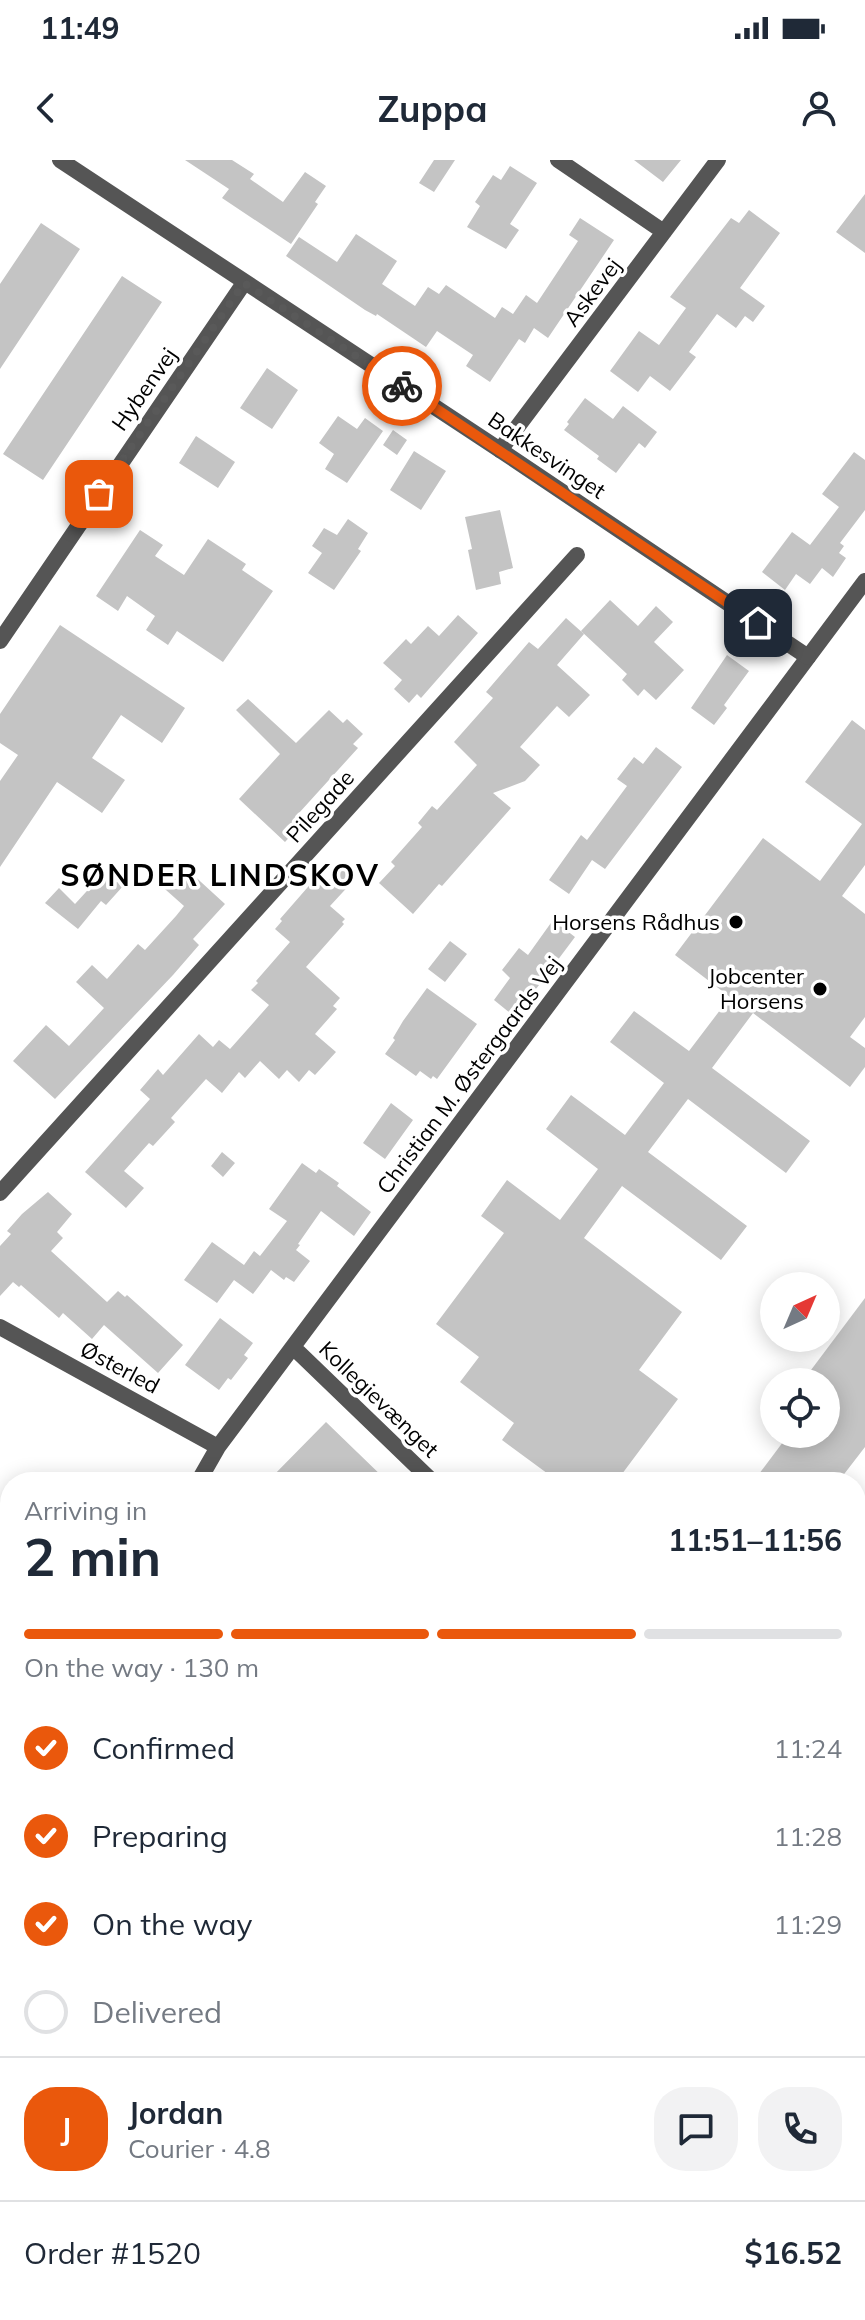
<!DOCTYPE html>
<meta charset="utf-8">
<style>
body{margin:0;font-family:Mulish,sans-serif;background:#f2f2f3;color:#1f2937;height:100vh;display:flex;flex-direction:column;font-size:30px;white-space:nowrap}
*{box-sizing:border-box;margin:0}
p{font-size:26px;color:#747a83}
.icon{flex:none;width:44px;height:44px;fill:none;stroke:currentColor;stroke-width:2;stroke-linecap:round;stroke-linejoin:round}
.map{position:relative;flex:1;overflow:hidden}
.side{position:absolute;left:0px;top:1312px;width:866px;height:848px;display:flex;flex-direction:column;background:#fff;border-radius:32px 32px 0 0;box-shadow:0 4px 20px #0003}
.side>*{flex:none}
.needle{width:52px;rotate:44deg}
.fabs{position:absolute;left:760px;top:1112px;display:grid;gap:16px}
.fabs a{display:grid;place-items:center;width:80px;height:80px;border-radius:50%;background:#fff;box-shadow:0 4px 20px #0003;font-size:40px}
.pin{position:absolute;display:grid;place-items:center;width:68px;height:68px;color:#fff;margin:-34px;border-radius:16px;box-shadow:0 4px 12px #0006}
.courier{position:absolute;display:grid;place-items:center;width:80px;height:80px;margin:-40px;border:6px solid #ea580c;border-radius:50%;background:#fff;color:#222;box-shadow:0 2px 10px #0007}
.head em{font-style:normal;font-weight:700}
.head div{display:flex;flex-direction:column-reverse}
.head{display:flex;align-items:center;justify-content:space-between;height:136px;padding:0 24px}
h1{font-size:52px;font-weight:700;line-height:60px}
.bar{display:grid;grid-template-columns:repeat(4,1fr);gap:12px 8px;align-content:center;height:96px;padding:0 24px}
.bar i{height:10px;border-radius:6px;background:#e0e1e3}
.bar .active{background:#ea580c}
.bar p{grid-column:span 4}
.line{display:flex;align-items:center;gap:20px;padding:0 24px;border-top:2px solid #e0e1e3}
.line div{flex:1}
.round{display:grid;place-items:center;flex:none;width:84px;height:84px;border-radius:32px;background:#f2f2f3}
ol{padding:0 24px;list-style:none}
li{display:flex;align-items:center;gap:24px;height:88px}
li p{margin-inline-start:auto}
li .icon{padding:8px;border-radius:50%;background:#ea580c;color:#fff;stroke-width:4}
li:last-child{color:#747a83}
li i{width:44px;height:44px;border:4px solid #e0e1e3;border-radius:50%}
.status{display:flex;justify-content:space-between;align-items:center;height:56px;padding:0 40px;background:#fff;direction:ltr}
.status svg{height:22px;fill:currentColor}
header{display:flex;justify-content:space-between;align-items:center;height:104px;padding:0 24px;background:#fff;font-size:36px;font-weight:700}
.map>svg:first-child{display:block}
.green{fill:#dcdcdc}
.building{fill:#c4c4c4}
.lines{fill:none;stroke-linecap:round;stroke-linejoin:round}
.minor{stroke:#555;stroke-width:16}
.tertiary{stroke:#555;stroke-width:16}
.secondary{stroke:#222;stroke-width:16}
.done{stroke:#595959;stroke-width:8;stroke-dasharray:0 14.4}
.route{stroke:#ea580c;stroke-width:10}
.poi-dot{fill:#000;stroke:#fff;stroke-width:3}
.labels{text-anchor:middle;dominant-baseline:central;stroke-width:7;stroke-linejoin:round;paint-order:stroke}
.street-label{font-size:22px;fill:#000;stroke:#fff}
.poi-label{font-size:22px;fill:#000;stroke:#fff;text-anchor:end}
.district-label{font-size:30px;font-weight:bold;letter-spacing:2px;fill:#000;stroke:#fff}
</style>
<div class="status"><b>11:49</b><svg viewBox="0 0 49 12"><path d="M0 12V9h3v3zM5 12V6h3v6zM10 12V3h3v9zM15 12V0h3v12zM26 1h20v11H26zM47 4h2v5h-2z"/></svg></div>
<header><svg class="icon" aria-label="back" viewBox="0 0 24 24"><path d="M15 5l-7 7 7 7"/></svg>Zuppa<svg class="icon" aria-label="person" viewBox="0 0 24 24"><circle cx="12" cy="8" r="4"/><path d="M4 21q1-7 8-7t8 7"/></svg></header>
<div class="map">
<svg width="865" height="2160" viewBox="0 0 865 2160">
<rect width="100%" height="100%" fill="#fff"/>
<!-- green -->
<path class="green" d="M865 1366V1727L856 1748V1388Z
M865 1811V2160H599L602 2150H856V1838Z"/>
<!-- building -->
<path class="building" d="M185 0H232L254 14 250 19 283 42 305 12 326 26 315 42 318 44 291 84 222 38 229 29Z
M434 0H455L434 32 419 23Z
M634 0H681L663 22Z
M510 6 537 23 510 64 519 70 506 89 467 67 480 46 475 42 493 15 501 20Z
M865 34V93L836 72Z
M749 50 780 73 740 128 765 146 753 162 745 156 736 168 717 154 689 192 696 197 670 231 650 216 638 232 610 211 639 171 659 185 686 148 670 137 731 58 739 63Z
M580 58 614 80 548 178 534 168 525 183 519 179 490 222 466 206 473 195 437 171 426 187 377 154 376 156 365 150 286 96 299 77 337 102 356 74 397 101 382 124 415 146 428 127 439 134 446 125 495 158 502 147 513 154 526 135 537 143 578 81 569 75Z
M41 63 80 89 0 209V124Z
M122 116 162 142 43 320 3 294Z
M267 208 298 230 272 269 240 248Z
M585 238 613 259 623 246 657 272 645 288 639 283 616 313 597 299 599 296 564 270 569 264 567 262Z
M338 256 357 269 365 258 383 271 347 323 325 309 334 294 319 283Z
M393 270 407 280 397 295 383 285Z
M196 276 235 302 218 328 179 303Z
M414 291 446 311 421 350 390 330Z
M854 292 865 300V350L840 383 844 386 839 393 846 398 833 417 822 408 810 424 796 414 785 430 762 412 792 372 810 385 839 347 822 334Z
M500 350 513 408 499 412 501 424 476 430 468 390 472 389 465 357Z
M348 359 368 373 358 389 361 391 334 430 308 413 322 393 312 386 324 368 337 375Z
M140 370 163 385 155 396 184 415 208 379 246 404 242 410 273 431 223 502 177 471 168 485 146 470 155 456 127 436 118 451 96 436Z
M610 440 638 466 656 446 673 462 654 482 684 510 656 540 644 529 638 536 622 520 627 514 581 471Z
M458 455 478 473 421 538 417 534 409 543 394 529 402 520 383 503 406 479 411 484 428 466 439 476Z
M566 458 584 474 557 505 590 535 569 557 557 546 520 587 540 605 525 621 493 633 511 648 442 726 439 724 413 754 379 723 395 706 391 702 422 667 418 663 432 646 437 650 477 605 454 582 493 538 486 532 529 482 538 489Z
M60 465 185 548 162 583 121 555 92 598 125 620 102 653 57 622 0 707V621L18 595 0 583V554Z
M727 495 749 511 724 545 727 548 714 565 691 548Z
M248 539 296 583 329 550 343 563 347 559 363 574 353 584 358 588 299 653 306 659 285 682 239 639 280 594 236 550Z
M852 560 865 570V705L842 736 865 754V857L850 877 865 888V907L850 927 753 853 712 908 810 981 786 1013 688 939 648 992 747 1066 721 1100 622 1026 584 1078 682 1152 639 1210 678 1239 616 1322H559L502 1280 514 1263 460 1222 479 1197 436 1164 504 1073 481 1056 507 1020 560 1060 598 1009 546 969 571 935 625 975 664 923 610 882 634 851 689 891 730 837 675 795 763 678 820 721 862 664 805 622Z
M656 587 682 607 605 709 592 700 569 734 549 720 581 675 587 680 627 626 617 619 634 597 643 604Z
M177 700 225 744 193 779 199 785 173 815 55 939 13 901 46 865 69 886 104 848 76 822 92 805 107 819 138 784 145 790 176 756 184 746 157 722Z
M341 707 354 720 330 746 345 759 342 762 344 764 306 807 340 838 333 846 337 849 315 874 336 892 315 915 309 910 299 922 287 910 279 919 260 901 245 918 239 912 222 933 206 919 171 958 175 962 153 986 149 983 124 1011 144 1028 126 1048 85 1012 150 939 140 930 158 909 163 915 199 874 213 887 219 880 230 889 269 845 251 830 258 823 256 821 290 782 275 769 282 761 280 759 321 712 329 720Z
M107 709 124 725 106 745 101 741 78 769 45 743 59 728 75 744Z
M553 760 575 777 515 857 494 840 510 818 502 810 519 788 528 795Z
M450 781 467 794 445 822 428 809Z
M427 828 477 864 437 919 433 916 431 919 420 911 416 916 385 894 395 880 393 878 403 861Z
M391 943 413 960 385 999 363 983Z
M222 992 235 1003 223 1017 211 1006Z
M302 1003 316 1013 319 1009 339 1023 337 1026 371 1052 354 1076 321 1051 298 1084 300 1085 296 1090 310 1101 294 1122 286 1117 284 1120 271 1110 253 1134 234 1120 217 1143 184 1120 212 1082 244 1105 254 1091 260 1096 287 1061 269 1049Z
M48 1032 72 1054 57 1072 63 1078 51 1091 107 1142 118 1131 125 1137 127 1135 183 1185 158 1213 104 1165 92 1179 63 1153 59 1158 21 1125 19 1127 13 1122 0 1136V1086L11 1074 7 1071 22 1054Z
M865 1138V1287L838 1322H753L789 1274H826V1222H802Z
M220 1158 253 1183 244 1195 248 1198 231 1220 228 1218 219 1230 185 1205Z
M326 1262 388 1322H267Z"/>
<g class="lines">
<!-- minor -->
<path class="minor" d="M558 0 664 72
M500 290 718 0
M0 481 244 123
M0 1033 577 395
M0 1167 218 1287
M294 1188 433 1322
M198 1322 218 1287 865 421
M0 1598 10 1604
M0 1693 10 1673
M856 1785 865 1759
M789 2160 790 2150"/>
<!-- tertiary -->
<path class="tertiary" d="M60 0 500 290 808 497"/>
<!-- secondary -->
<path class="secondary" d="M0 1998 10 2002
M347 2150 368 2160"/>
</g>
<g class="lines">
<!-- done -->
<path class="done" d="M99 334 244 123 402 226"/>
<!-- route -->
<path class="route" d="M402 226 758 463"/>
</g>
<!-- markers -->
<g class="poi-dot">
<circle cx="736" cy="762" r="8"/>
<circle cx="820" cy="829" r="8"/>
</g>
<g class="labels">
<!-- street labels -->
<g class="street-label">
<text transform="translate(592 132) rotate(-53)">Askevej</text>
<text transform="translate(144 229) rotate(-55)">Hybenvej</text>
<text transform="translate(547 295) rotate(34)">Bakkesvinget</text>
<text transform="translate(320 646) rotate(-48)">Pilegade</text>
<text transform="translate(469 915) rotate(-53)">Christian M. Østergaards Vej</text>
<text transform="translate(120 1207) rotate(28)">Østerled</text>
<text transform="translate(379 1239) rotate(44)">Kollegievænget</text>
</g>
<!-- poi labels -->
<g class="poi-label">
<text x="720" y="762">Horsens Rådhus</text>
<text x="804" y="816">Jobcenter<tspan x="804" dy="25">Horsens</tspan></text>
</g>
<!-- district labels -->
<g class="district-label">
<text x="220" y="715">SØNDER LINDSKOV</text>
</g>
</g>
</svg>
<div class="fabs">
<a><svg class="needle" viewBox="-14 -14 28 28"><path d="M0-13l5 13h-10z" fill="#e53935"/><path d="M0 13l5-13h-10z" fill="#747a83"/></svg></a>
<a><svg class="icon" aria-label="locate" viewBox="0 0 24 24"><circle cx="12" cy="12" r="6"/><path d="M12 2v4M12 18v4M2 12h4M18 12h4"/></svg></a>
</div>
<div class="pin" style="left:99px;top:334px;background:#ea580c"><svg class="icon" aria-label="bag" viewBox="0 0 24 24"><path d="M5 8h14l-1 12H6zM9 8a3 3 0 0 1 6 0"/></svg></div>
<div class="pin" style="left:758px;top:463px;background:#1f2937"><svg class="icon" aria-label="home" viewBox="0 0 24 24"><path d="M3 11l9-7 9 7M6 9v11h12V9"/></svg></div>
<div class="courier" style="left:402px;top:226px"><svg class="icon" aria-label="bike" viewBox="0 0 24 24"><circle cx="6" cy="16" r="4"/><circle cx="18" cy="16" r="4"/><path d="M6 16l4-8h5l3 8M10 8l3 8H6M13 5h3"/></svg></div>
<section class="side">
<div class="head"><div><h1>2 min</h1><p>Arriving in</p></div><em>11:51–11:56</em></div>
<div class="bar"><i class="active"></i><i class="active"></i><i class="active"></i><i></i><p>On the way · 130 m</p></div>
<ol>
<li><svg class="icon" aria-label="check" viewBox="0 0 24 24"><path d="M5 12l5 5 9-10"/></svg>Confirmed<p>11:24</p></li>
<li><svg class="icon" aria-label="check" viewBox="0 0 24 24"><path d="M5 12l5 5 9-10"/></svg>Preparing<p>11:28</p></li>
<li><svg class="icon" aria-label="check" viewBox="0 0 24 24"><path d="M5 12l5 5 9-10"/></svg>On the way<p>11:29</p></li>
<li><i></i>Delivered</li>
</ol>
<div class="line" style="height:144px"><b class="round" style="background:#ea580c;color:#fff">J</b><div><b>Jordan</b><p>Courier · 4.8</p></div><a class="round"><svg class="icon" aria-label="chat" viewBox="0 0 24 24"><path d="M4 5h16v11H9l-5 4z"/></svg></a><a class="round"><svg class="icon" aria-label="phone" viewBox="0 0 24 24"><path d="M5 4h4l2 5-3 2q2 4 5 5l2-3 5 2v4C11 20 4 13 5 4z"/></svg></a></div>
<div class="line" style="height:104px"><div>Order #1520</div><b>$16.52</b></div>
</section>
</div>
